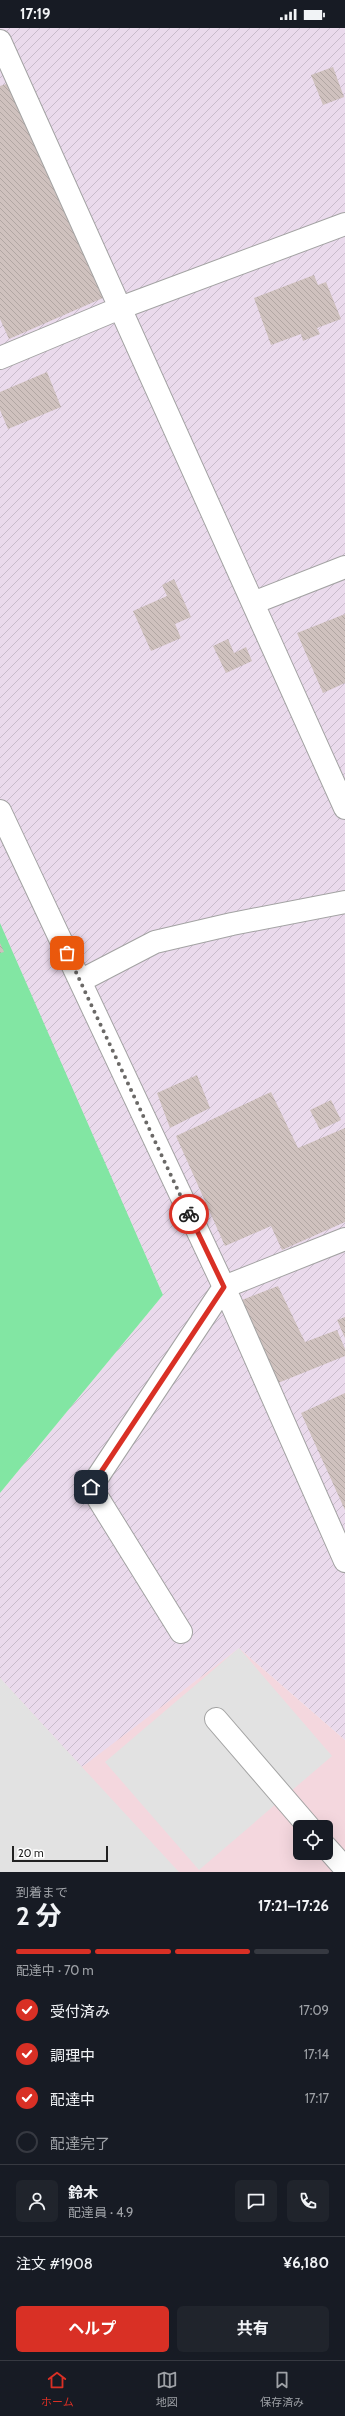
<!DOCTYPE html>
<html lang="ja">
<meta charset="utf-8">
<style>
body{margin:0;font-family:Cabin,"Noto Sans JP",sans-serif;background:#20242c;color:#f1f3f6;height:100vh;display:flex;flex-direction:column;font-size:15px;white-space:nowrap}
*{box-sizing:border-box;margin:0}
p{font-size:13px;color:#9ea1a6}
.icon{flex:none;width:22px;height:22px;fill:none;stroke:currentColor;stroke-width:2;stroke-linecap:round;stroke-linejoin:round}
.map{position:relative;height:1844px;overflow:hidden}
.side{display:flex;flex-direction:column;background:#171b24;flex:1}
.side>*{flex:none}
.fabs{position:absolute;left:293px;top:1792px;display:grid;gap:8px}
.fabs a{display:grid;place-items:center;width:40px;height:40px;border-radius:6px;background:#171b24;box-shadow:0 4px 16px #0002;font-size:20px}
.scale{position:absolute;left:12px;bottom:10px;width:96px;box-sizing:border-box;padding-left:4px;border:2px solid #222;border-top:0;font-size:11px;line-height:14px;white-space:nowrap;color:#222;-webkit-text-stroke:3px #fff;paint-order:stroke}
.pin{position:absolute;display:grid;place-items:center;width:34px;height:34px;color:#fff;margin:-17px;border-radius:8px;box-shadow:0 2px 6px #0006}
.courier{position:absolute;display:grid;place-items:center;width:40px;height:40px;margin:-20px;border:3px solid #d93025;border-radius:50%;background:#fff;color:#222;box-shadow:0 1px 5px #0007}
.summary em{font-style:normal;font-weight:700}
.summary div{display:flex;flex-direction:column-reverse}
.summary{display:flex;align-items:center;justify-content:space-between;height:68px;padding:0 16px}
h1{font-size:26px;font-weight:700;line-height:30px}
.bar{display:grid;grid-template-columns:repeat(4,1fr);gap:6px 4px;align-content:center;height:48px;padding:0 16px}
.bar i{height:5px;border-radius:3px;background:#363941}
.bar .active{background:#d93025}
.bar p{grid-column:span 4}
.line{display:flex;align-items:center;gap:10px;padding:0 16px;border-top:1px solid #363941}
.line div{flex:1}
.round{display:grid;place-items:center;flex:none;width:42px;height:42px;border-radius:6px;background:#20242c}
ol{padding:0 16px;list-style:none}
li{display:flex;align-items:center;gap:12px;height:44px}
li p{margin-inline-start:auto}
li .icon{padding:4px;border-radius:50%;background:#d93025;color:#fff;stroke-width:4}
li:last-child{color:#9ea1a6}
li i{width:22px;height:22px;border:2px solid #363941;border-radius:50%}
.action{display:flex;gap:8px;margin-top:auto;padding:8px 16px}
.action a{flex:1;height:46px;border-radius:6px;background:#d93025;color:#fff;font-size:16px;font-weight:700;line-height:46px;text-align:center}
.action a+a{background:#20242c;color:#f1f3f6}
.status{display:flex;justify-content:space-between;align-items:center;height:28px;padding:0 20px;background:#171b24;direction:ltr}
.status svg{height:11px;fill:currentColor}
.menu{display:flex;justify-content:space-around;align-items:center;height:56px;border-top:1px solid #363941;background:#171b24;font-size:11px;color:#9ea1a6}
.menu a{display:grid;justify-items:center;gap:2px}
.menu .active{color:#d93025}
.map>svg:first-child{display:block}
.commercial{fill:#f4d7de;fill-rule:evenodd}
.industrial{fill:url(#industrial-furrows)}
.pitch{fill:#82e6a3}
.parking{fill:#e2e2e2}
.building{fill:url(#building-back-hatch)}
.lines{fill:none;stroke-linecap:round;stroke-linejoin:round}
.minor-casing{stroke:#a3a3a3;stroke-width:24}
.minor{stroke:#fff;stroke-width:22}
.done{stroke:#6b6967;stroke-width:4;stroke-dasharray:0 7.2}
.route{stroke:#d93025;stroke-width:5}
</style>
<div class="status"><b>17:19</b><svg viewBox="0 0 49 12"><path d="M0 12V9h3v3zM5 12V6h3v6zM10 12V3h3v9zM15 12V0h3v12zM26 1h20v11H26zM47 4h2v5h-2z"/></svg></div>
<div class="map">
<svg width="345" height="1844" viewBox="0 0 345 1844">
<defs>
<pattern id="industrial-furrows" width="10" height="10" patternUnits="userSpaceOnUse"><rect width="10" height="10" fill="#eadaec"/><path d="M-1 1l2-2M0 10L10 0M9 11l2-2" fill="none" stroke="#c8bbca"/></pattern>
<pattern id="building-back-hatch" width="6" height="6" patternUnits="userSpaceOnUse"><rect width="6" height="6" fill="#cfc1be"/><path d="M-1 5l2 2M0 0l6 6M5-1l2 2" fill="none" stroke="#b1a6a3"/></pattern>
</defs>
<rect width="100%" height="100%" fill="#f3ece8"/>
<!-- commercial -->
<path class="commercial" d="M239 1620 345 1712V1844H0V1650L82 1738ZM300 1799H326V1825H300Z"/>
<!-- industrial -->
<path class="industrial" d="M0 0H345V1712L239 1620 82 1739 0 1650V1465L163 1267 0 900Z"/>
<!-- pitch -->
<path class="pitch" d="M0 895 163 1267 0 1465Z"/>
<!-- parking -->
<path class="parking" d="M239 1620 332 1728 199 1842 105 1734Z
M0 1650 82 1739 179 1844H0Z"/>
<!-- building -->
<path class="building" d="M333 39 344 69 323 77 311 47Z
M9 55 103 270 9 311 0 291V58Z
M314 247 318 257 326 254 341 291 317 300 320 306 303 313 301 306 271 317 254 270Z
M47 344 61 379 8 401 0 382V364Z
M174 551 191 589 175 596 181 610 151 623 133 583 167 568 162 557Z
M345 586V655L323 665 297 605Z
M228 611 234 625 246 619 252 633 226 645 213 618Z
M0 915 4 924 0 925Z
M197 1047 210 1080 170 1100 157 1065Z
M271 1064 298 1120 345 1100V1194L282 1222 271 1198 225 1218 176 1108Z
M331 1072 341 1092 320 1102 310 1082Z
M278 1258 305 1314 337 1302 345 1321V1328L278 1355 242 1272Z
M345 1289V1310L337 1292Z
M345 1365V1482L301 1385Z"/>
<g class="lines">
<defs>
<path id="minor" d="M0 13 345 780
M0 330 120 280 345 196
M253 575 345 539
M0 783 224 1259 345 1533
M80 953 155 914 232 896 345 874
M181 1604 91 1459 224 1259 345 1211
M216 1691 309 1799
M326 1819 342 1837 345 1836"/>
</defs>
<!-- minor casing -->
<use href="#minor" class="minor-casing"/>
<!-- minor -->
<use href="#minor" class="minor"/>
</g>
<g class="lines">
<!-- done -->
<path class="done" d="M67 925 189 1186"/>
<!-- route -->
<path class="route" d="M91 1459 224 1259 189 1186"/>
</g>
</svg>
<div class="fabs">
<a><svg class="icon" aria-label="locate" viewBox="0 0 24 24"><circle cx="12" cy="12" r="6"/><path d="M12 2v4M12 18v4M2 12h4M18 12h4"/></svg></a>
</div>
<div class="scale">20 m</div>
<div class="pin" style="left:67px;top:925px;background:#ea580c"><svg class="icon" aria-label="bag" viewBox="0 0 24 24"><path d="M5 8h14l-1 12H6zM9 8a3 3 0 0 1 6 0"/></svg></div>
<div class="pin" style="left:91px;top:1459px;background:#1f2937"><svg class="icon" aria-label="home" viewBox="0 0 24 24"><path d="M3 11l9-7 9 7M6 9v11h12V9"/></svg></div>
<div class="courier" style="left:189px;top:1186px"><svg class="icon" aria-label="bike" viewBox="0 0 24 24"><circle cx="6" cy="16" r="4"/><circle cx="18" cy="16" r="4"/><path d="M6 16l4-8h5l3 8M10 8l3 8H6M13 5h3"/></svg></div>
</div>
<section class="side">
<div class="summary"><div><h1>2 分</h1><p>到着まで</p></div><em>17:21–17:26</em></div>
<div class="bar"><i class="active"></i><i class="active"></i><i class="active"></i><i></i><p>配達中 · 70 m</p></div>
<ol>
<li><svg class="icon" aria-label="check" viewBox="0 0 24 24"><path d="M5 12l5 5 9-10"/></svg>受付済み<p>17:09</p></li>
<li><svg class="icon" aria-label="check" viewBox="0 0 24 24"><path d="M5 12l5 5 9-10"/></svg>調理中<p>17:14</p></li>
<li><svg class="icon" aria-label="check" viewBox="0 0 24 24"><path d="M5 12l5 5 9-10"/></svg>配達中<p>17:17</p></li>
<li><i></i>配達完了</li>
</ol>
<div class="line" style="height:72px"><a class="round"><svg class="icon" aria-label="person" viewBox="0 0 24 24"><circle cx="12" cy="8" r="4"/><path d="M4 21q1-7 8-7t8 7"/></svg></a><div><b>鈴木</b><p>配達員 · 4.9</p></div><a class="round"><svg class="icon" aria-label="chat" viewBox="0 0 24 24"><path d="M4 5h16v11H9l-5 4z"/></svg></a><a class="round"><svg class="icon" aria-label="phone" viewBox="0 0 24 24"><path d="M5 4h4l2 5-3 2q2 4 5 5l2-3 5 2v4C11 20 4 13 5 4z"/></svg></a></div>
<div class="line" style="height:52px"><div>注文 #1908</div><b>¥6,180</b></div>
<div class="action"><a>ヘルプ</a><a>共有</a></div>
</section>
<nav class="menu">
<a class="active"><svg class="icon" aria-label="home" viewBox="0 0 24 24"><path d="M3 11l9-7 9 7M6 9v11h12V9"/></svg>ホーム</a>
<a><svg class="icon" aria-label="map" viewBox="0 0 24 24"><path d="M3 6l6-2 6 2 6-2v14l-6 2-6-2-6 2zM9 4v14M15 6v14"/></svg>地図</a>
<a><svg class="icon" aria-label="saved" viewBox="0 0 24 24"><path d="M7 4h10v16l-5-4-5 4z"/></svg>保存済み</a>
</nav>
